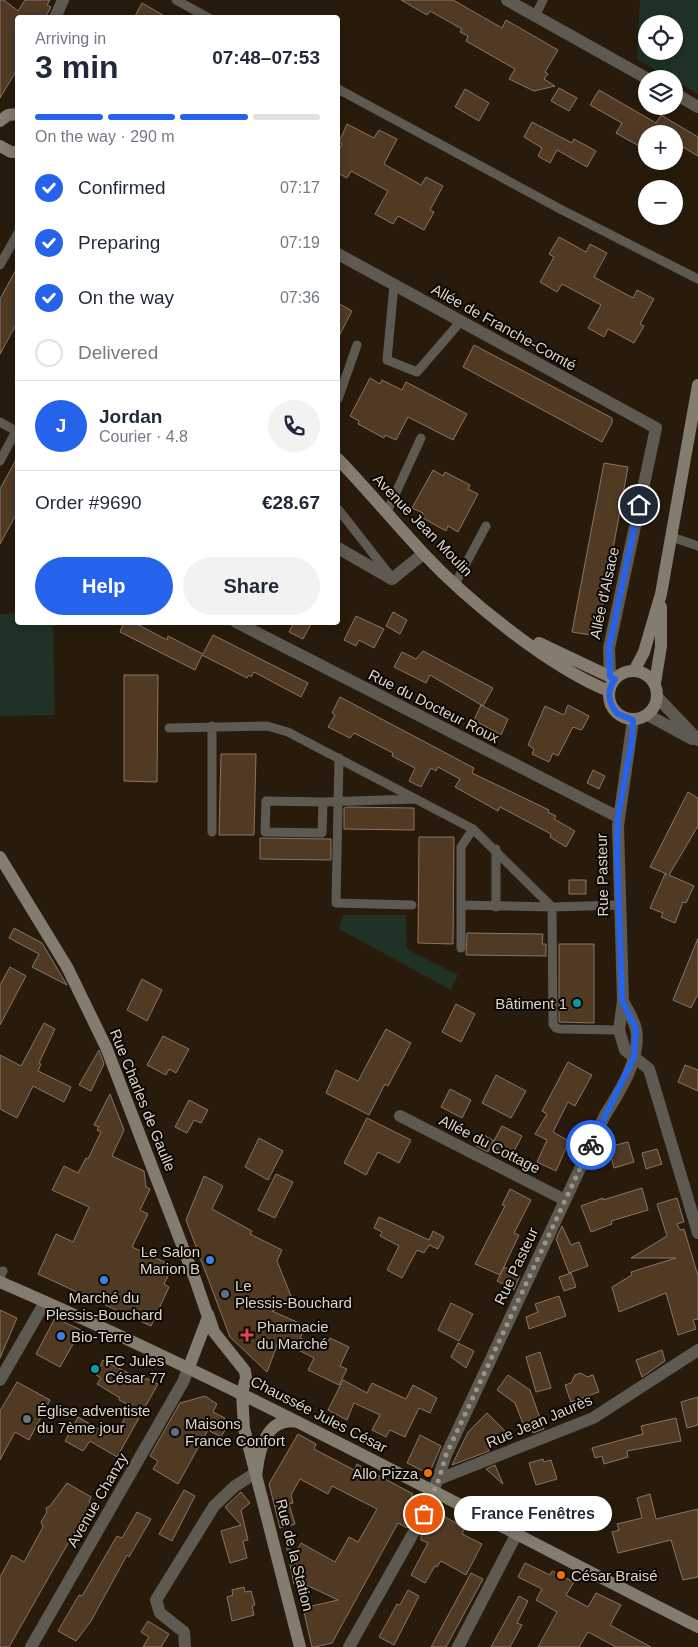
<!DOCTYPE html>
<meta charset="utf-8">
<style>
body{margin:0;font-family:Helvetica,sans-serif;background:#f2f2f3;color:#1f2937;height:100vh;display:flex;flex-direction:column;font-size:19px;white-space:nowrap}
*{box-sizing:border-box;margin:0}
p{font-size:16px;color:#747a83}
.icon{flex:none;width:28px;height:28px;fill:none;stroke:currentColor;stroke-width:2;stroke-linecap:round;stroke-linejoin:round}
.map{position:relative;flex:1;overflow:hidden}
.panel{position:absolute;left:15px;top:15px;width:325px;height:610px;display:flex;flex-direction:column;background:#fff;border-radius:5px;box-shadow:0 2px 12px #0003}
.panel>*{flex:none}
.buttons{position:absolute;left:638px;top:15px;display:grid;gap:10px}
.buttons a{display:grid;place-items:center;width:45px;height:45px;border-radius:50%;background:#fff;box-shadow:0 2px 12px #0003;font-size:25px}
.pin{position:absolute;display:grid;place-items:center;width:42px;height:42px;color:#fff;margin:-21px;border:2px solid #fff;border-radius:50%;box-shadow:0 1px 5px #0007}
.courier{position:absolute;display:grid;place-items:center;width:50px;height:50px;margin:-25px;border:4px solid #2563eb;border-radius:50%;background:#fff;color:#222;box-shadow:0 1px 6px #0007}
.bubble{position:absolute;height:35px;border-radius:18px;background:#fff;box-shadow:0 2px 12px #0003;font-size:16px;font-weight:600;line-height:35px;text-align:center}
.overview em{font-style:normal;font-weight:600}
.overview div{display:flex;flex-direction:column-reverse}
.overview{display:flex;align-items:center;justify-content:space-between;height:85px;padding:0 20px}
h1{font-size:32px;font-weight:600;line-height:38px}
.bar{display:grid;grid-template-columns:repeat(4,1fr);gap:8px 5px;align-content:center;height:60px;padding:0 20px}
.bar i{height:6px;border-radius:4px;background:#e0e1e3}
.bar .active{background:#2563eb}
.bar p{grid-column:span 4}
.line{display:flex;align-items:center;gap:12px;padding:0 20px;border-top:1px solid #e0e1e3}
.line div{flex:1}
.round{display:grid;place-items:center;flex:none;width:52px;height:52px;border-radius:26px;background:#f2f2f3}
ol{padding:0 20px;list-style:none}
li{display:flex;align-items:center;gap:15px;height:55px}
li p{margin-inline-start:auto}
li .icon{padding:5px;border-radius:50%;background:#2563eb;color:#fff;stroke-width:4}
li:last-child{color:#747a83}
li i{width:28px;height:28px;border:2px solid #e0e1e3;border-radius:50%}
.action{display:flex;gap:10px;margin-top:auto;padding:10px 20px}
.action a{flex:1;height:58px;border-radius:30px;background:#2563eb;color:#fff;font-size:20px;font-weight:600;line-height:58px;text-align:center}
.action a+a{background:#f2f2f3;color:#1f2937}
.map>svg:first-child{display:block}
.green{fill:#1f3225;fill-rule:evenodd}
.building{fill:#503a24;stroke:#887665}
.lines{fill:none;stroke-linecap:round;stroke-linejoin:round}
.lane{stroke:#5f5a51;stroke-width:9}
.street{stroke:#5f5a51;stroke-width:12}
.secondary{stroke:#847c6e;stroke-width:12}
.done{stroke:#9d9386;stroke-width:5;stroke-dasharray:0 9}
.route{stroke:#2563eb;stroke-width:6}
.culture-dot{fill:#0f9aa8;stroke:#0c0703;stroke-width:2}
.shop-dot{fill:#3f7fe0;stroke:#0c0703;stroke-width:2}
.service-dot{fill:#5c6f8a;stroke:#0c0703;stroke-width:2}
.health-dot{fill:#e0444e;stroke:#0c0703;stroke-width:2}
.worship-dot{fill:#6b7280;stroke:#0c0703;stroke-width:2}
.food-dot{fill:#e8710a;stroke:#0c0703;stroke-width:2}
.labels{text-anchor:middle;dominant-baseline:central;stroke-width:4;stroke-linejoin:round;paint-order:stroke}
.street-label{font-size:15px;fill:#dcd4c9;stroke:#0c0703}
.poi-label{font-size:15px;fill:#dcd4c9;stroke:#0c0703;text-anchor:start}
</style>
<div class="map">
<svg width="698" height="1647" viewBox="0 0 698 1647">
<rect width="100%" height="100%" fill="#281b0b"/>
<!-- green -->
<path class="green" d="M640 0H698V94L637 59ZM646 24H674V51H646Z
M17 613 18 622 53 623 55 715 0 716V614Z
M343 915H406L407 949 458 975 451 990 339 929Z"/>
<!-- building -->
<path class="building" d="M0 0H4L18 11 25 0H50L47 5 51 7 45 18H18V68L0 98Z
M401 0H453L502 28 506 20 558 50 545 72 548 74 544 79 555 86 534 91 509 79 515 69 466 41 468 36 460 32 462 29 430 11 427 15Z
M142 3 168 18H134Z
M559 88 577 98 569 111 551 101Z
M465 89 489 103 479 121 455 107Z
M599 90 656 123 661 115 698 137V156L674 142V134H646V150L616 133 622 123 590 105Z
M532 122 572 143 574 139 596 151 587 167 557 150 550 163 538 156 542 148 524 137Z
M347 124 374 138 379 130 397 139 384 164 421 185 426 177 443 186 430 210 434 212 424 230 398 216 393 224 375 214 388 191 351 171 347 178 338 173V152L342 144 339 142Z
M559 237 586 252 590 244 607 253 594 277 633 298 637 290 654 299 640 324 644 326 634 343 608 329 604 337 588 328 601 305 562 284 557 292 540 282 554 257 549 254Z
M18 266V321L0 354V299Z
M338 303 352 311 338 338Z
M474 345 612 418V423L602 442 463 367Z
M370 378 380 384 382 380 402 390 406 382 467 414 453 440 408 417 396 440 385 435 384 438 358 424 359 421 350 416Z
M18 456V511L0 544V489Z
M604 463 628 467 597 636 572 632Z
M433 470 443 476 445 472 470 485 468 489 478 494 458 532 448 526 446 531 421 517 423 513 412 508Z
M393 612 407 620 400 634 386 626Z
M356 616 384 629 374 648 359 640 356 646 344 640Z
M124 622H133L167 640 168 636 203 654 213 635 308 683 301 697 254 672 251 677 249 675 247 678 202 655 195 670 120 632Z
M294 622H312L303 639 289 632Z
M423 651 493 688 483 706 430 675 426 683 394 667 402 652 416 659Z
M124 675H158L157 782 124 781Z
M340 697 474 768 472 773 549 810 548 812 556 816 554 819 575 831 566 847 550 837 551 834 500 807 498 811 455 787 460 779 438 767 436 771 431 768 421 787 409 781 415 768 392 756 393 753 354 733 350 738 328 727 335 715 332 713Z
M481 705 508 719 501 735 474 720Z
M568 705 589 716 583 728 581 730 573 727 558 756 553 753 549 762 532 754 534 749 528 745 545 706 564 715Z
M221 754H256L254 835H219Z
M593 770 605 776 599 789 587 783Z
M688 792 698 798V826L669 875 694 886 686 903 683 902 675 923 661 917 663 913 650 908 665 874H667L650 867Z
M348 807 414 808V830L344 829V808Z
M419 837H454L453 944 418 943Z
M260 838 331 839V860L260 859Z
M569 880H586V894H569Z
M14 928 42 943 67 985 32 967 39 954 9 938Z
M467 933 543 934 542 944H546V956L466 955Z
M698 938V994L691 1008 673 1000Z
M559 944H594V1023L559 1022Z
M10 967 26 976 0 1025V985Z
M142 979 162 990 147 1021 127 1010Z
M456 1004 475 1014 461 1042 442 1032Z
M44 1023 55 1029 39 1063 41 1064 38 1071 71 1087 64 1102 33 1086 17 1118 0 1109V1055L21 1066Z
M386 1029 411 1043 388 1086 385 1084 369 1115 326 1093 336 1070 358 1081Z
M163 1036 189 1049 176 1073 169 1069 166 1075 147 1065Z
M99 1050 104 1064 91 1091 79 1085Z
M568 1062 592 1075 575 1106 568 1102 553 1132 569 1141 556 1171 537 1162 547 1140 535 1134 547 1114 542 1111Z
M685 1065 698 1070V1091L678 1082Z
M496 1075 526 1091 511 1118 482 1103Z
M450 1089 471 1100 462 1118 441 1107Z
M110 1094 124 1130 112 1156 144 1171 146 1187 150 1189 140 1210 148 1214 132 1247 173 1266 164 1284 169 1287 151 1326 38 1274 56 1234 73 1242 89 1207 52 1190 64 1166 78 1173 86 1158 88 1159 101 1132 97 1130 99 1127 94 1125Z
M189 1100 208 1110 201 1123 194 1120 187 1133 175 1127Z
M367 1118 411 1140 399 1163 378 1152 366 1175 344 1163Z
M502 1126 522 1136 511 1157 491 1146Z
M482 1134 494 1141 488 1152 476 1146Z
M259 1138 283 1151 268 1180 245 1167Z
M628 1142 634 1162 614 1168 608 1147Z
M657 1149 662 1164 646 1169 642 1153Z
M276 1174 293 1182 275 1218 258 1210Z
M204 1176 223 1186 212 1209 252 1231 250 1234 282 1250 277 1261 293 1301 272 1311 306 1326 300 1338 324 1349 330 1338 349 1347 340 1366 347 1369 339 1385 308 1370 314 1358 279 1340 267 1372 230 1337 186 1220Z
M642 1188 648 1210 611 1221 612 1224 591 1232 581 1206 603 1198V1200Z
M510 1189 531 1200 514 1233 519 1235 500 1275 475 1264 505 1206 502 1205Z
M677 1198 684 1222 677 1224 680 1230 684 1229 698 1276V1319L693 1320 696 1329 678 1335 666 1293 619 1312 612 1287 632 1275 631 1272 676 1258H631L667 1236 657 1204Z
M379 1217 429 1240 433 1231 444 1237 438 1249 429 1245 424 1253 417 1250 402 1278 387 1270 399 1246 380 1236 382 1232 374 1228Z
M562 1226 571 1245 579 1242 588 1266 569 1273 556 1239Z
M504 1267 520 1275 514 1290 497 1281Z
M571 1273 576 1287 564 1291 559 1277Z
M559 1296 566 1316 529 1329 526 1317 538 1312 535 1304Z
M451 1303 473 1314 459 1341 438 1330Z
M0 1310 17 1318 0 1358Z
M55 1318 81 1330 60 1367 36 1354Z
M458 1343 474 1351 466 1368 451 1357Z
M662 1350 665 1361 642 1377 636 1360Z
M540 1352 551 1388 536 1392 526 1357Z
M103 1360 144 1381 146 1378 158 1384 117 1457 90 1441 83 1451 65 1441 78 1417 107 1434 112 1425 119 1429 131 1406 119 1400 120 1398 97 1384 101 1378 96 1375Z
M581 1373 587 1377 593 1375 599 1392 571 1402 565 1385 571 1383 575 1375Z
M508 1375 530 1390 544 1429 533 1433 529 1424 524 1426 515 1403 497 1390Z
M343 1380 367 1393 372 1383 406 1399 413 1385 437 1398 430 1413 419 1408 405 1437 390 1430 386 1437 372 1430 380 1415 354 1403 347 1420 328 1410Z
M17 1382 50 1400 29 1440 15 1432 0 1460V1411Z
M205 1396 217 1404 213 1412 225 1418 222 1422 228 1425 221 1437 208 1430 178 1484 153 1469 158 1461 150 1456 180 1403Z
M698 1397V1425L687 1428 681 1402Z
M487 1413 505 1431 488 1448 489 1451 452 1465 468 1432Z
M676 1418 681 1441 627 1451 628 1457 604 1464 602 1456 595 1458 592 1448 643 1434 641 1426Z
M298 1434 316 1444 314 1449 354 1470 357 1464 413 1494 409 1502 418 1508 407 1528 398 1523 332 1643 315 1647H312L303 1608 338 1600 300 1582 294 1584 286 1545 294 1555 301 1543 335 1562 349 1537 358 1542 377 1509 332 1486 328 1494 300 1479 291 1495 293 1503 289 1504 295 1524 280 1528 269 1484Z
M420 1435 441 1446 429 1474 407 1463Z
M543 1459 544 1462 551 1460 557 1479 536 1485 529 1463Z
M495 1465 503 1484 486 1469Z
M67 1483 91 1497 89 1502 91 1503 9 1647H0V1577L12 1555 24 1562 43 1527 41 1522 47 1512 46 1508 50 1506Z
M184 1490 195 1496 172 1541 159 1534Z
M241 1492 250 1503 241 1510 248 1540 243 1541 247 1558 230 1563 221 1531 241 1525 225 1507Z
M650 1494 656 1519 698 1509V1577L683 1580 671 1540 618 1553 612 1532 619 1530 617 1524 642 1518 637 1498Z
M528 1503 546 1519 543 1508H569L570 1529H536L528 1525Z
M137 1512 151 1519 129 1557 127 1555 91 1621 76 1641 58 1631 79 1595 82 1596 117 1536 122 1538Z
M438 1513 465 1528 462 1534 482 1544 466 1575 441 1561 437 1567 435 1566 425 1583 411 1575 428 1543 421 1540V1535L433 1514Z
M525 1563 550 1575 552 1571 574 1582 566 1595 588 1607 596 1593 621 1605 610 1625 651 1647H616L588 1632 579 1647H538L557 1612 536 1600 542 1589 518 1577Z
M471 1573 483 1579 446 1647H431Z
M244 1587 245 1592 251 1591 255 1605 252 1606 254 1615 232 1621 227 1597 233 1595 232 1590Z
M408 1590 419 1596 394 1645 379 1637 397 1604 400 1605Z
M519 1596 528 1601 517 1623 522 1625 510 1647H491Z
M148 1621 169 1634 161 1647H143L149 1637 141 1632Z"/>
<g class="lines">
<!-- lane -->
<path class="lane" d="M176 0 209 18
M535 16 543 0
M338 89 562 210 698 279
M0 265 18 233
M394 285 387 360 417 372 461 321
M338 399 357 345
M0 422 16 431 0 461
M338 509 389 574
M387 512 421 438
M672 537 698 546
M455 584 486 526
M212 726V832
M169 728 267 726 288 732 473 829 552 907 619 905
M339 758 336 903 412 905
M323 802 322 833 265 832 266 801 323 802 415 799
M473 829 461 847V905L552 907 553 1024 556 1028 560 1029 619 1030
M461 905V948
M496 907V849
M0 1278 3 1271"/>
<!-- street -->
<path class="street" d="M507 0 648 79
M55 18 63 0
M674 93 698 107
M338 254 656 428 609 648 610 677
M338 548 392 579 423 554
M236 622 618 817
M658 698 698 740
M648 715 692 739
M633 720 618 826 623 1001 619 1030 625 1050 649 1069 698 1233
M400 1116 565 1200
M0 1380 45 1302
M439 1479 593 1418 698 1350
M31 1647 183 1382 189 1367
M185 1647 184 1632 160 1613 156 1600 214 1506 235 1486 257 1472
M349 1647 428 1507 446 1455 605 1115C620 1091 641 1059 636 1029 634 1020 627 1009 623 1001
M458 1647 516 1535"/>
<!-- secondary -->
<path class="secondary" d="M0 121 8 115 18 114
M0 146 11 152H18
M338 459C367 489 394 522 423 553 467 600 549 667 609 691
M539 643 615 679
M609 695a24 24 0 1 1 48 0a24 24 0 1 1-48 0Z
M634 671 644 652 661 594 698 385
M655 683 661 646V607
M0 857 67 967 106 1047 195 1279 208 1317 189 1367
M0 1282C239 1385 466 1510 698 1627
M208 1314 214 1332 245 1371 246 1378 242 1393 244 1428 300 1647
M257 1469C260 1446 268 1416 298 1422"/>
</g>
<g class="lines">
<!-- done -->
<path class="done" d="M424 1514 439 1479 446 1455 591 1145"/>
<!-- route -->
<path class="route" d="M591 1145 634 1057 636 1029 622 1001 617 852 618 816 632 740 633 720 618 714C608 703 606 692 615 679L610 677 609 648 639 505"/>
</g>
<!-- markers -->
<g class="culture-dot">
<circle cx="577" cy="1003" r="5"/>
<circle cx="95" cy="1369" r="5"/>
</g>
<g class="shop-dot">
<circle cx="210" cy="1260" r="5"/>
<circle cx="104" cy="1280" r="5"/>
<circle cx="61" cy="1336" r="5"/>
</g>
<g class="service-dot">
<circle cx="225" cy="1294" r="5"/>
<circle cx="175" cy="1432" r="5"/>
</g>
<path class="health-dot" d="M244.5 1327.5h5v5h5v5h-5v5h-5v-5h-5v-5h5z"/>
<circle class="worship-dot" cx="27" cy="1419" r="5"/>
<g class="food-dot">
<circle cx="428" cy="1473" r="5"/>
<circle cx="561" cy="1575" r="5"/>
</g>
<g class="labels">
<!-- street labels -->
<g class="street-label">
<text transform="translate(504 327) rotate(29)">Allée de Franche-Comté</text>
<text transform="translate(423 525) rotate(46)">Avenue Jean Moulin</text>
<text transform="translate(604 593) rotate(-78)">Allée d'Alsace</text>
<text transform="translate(434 706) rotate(27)">Rue du Docteur Roux</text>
<text transform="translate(602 875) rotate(-91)">Rue Pasteur</text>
<text transform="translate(143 1100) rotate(68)">Rue Charles de Gaulle</text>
<text transform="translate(490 1144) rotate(27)">Allée du Cottage</text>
<text transform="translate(516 1266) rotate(-65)">Rue Pasteur</text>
<text transform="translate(319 1414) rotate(27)">Chaussée Jules César</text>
<text transform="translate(539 1421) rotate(-23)">Rue Jean Jaurès</text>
<text transform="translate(97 1500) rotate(-60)">Avenue Chanzy</text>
<text transform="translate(295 1555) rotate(76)">Rue de la Station</text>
</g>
<!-- poi labels -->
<g class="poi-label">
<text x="567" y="1003" text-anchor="end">Bâtiment 1</text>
<text x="200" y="1251" text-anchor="end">Le Salon<tspan x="200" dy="17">Marion B</tspan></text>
<text x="235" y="1285">Le<tspan x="235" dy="17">Plessis-Bouchard</tspan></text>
<text x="104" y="1297" text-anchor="middle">Marché du<tspan x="104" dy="17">Plessis-Bouchard</tspan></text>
<text x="257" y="1326">Pharmacie<tspan x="257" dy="17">du Marché</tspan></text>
<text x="71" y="1336">Bio-Terre</text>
<text x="105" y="1360">FC Jules<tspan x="105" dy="17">César 77</tspan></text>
<text x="37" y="1410">Église adventiste<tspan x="37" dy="17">du 7ème jour</tspan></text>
<text x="185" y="1423">Maisons<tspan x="185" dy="17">France Confort</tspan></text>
<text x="418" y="1473" text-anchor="end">Allo Pizza</text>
<text x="571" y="1575">César Braisé</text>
</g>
</g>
</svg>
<div class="buttons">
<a><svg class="icon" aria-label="locate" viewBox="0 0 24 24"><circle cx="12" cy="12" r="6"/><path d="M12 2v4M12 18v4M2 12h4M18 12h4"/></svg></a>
<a><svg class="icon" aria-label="layers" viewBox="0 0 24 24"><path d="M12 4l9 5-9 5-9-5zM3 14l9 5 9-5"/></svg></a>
<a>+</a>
<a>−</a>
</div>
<div class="pin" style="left:424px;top:1514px;background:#ea580c"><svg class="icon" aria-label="bag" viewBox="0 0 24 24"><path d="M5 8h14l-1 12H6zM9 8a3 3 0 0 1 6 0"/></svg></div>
<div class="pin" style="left:639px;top:505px;background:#1f2937"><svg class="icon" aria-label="home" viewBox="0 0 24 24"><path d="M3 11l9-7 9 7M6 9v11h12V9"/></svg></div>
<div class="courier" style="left:591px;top:1145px"><svg class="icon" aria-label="bike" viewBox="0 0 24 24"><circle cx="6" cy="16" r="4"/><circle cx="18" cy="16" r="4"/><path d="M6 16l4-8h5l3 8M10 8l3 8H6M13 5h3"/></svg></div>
<div class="bubble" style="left:454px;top:1496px;width:158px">France Fenêtres</div>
<section class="panel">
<div class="overview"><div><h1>3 min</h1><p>Arriving in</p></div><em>07:48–07:53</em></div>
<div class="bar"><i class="active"></i><i class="active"></i><i class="active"></i><i></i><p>On the way · 290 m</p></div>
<ol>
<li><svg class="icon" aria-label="check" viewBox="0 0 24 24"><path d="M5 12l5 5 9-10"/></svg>Confirmed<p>07:17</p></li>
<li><svg class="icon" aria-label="check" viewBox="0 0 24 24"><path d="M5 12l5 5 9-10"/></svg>Preparing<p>07:19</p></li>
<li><svg class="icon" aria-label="check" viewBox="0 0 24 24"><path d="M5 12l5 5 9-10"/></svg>On the way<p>07:36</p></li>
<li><i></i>Delivered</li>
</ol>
<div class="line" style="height:90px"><b class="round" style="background:#2563eb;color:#fff">J</b><div><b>Jordan</b><p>Courier · 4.8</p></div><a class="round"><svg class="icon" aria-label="phone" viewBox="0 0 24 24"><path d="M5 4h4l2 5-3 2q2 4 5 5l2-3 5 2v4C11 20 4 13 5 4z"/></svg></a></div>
<div class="line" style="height:65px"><div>Order #9690</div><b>€28.67</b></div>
<div class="action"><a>Help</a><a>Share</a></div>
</section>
</div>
